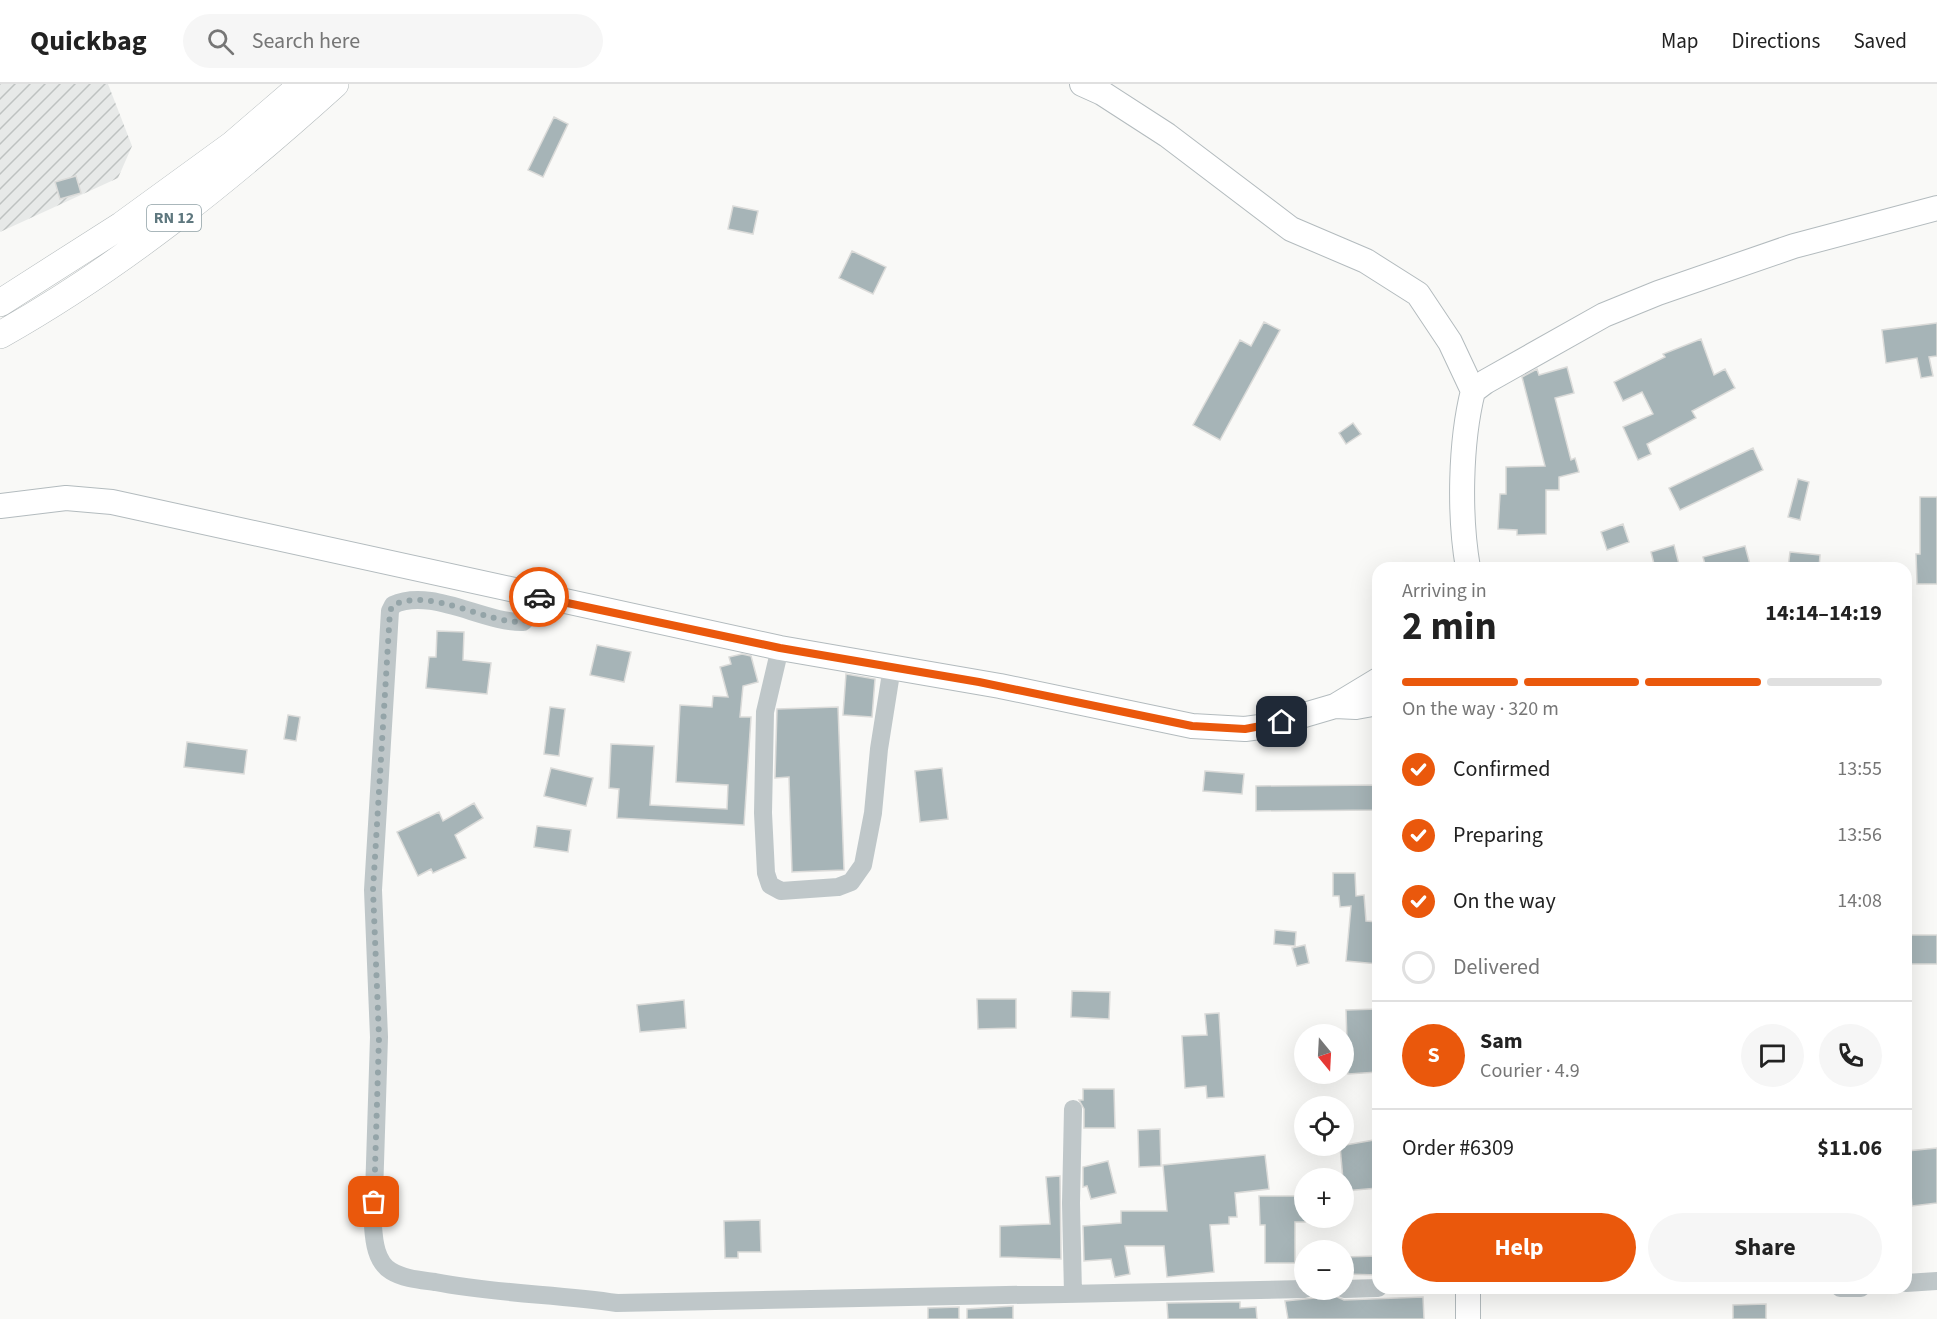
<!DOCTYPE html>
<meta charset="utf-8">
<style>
body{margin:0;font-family:"Source Sans 3",sans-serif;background:#f6f6f6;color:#222;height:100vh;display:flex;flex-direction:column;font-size:22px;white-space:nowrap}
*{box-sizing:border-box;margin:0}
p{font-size:20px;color:#767676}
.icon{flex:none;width:33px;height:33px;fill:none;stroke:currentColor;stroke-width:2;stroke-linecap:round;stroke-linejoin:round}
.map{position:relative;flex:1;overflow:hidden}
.sheet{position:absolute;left:1372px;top:478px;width:540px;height:732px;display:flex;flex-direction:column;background:#fff;border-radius:18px;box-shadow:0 6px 24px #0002}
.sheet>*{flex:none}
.needle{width:39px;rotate:162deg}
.tools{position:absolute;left:1294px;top:940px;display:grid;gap:12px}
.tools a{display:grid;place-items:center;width:60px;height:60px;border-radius:50%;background:#fff;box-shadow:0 6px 24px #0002;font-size:30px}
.pin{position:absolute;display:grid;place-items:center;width:51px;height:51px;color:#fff;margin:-26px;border-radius:12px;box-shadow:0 3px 9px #0006}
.courier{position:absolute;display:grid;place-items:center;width:60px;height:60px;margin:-30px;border:4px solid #ea580c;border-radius:50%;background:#fff;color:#222;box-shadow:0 2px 8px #0007}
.headline em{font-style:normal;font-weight:700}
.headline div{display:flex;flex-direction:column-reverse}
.headline{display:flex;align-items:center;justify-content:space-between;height:102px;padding:0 30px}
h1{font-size:39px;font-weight:700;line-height:45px}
.bar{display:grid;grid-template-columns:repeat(4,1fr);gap:9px 6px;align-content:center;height:72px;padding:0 30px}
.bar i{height:8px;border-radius:4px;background:#e0e0e0}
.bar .selected{background:#ea580c}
.bar p{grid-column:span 4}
.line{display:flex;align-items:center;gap:15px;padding:0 30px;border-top:2px solid #e0e0e0}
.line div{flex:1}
.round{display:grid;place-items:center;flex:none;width:63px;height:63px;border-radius:32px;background:#f6f6f6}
ol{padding:0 30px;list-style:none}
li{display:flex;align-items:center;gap:18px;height:66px}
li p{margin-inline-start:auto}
li .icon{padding:6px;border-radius:50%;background:#ea580c;color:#fff;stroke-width:4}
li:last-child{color:#767676}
li i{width:33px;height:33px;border:3px solid #e0e0e0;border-radius:50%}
.primary-button{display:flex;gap:12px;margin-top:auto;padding:12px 30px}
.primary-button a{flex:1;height:69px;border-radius:36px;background:#ea580c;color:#fff;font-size:24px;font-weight:700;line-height:69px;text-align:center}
.primary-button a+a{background:#f6f6f6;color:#222}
header{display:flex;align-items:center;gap:36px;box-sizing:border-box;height:84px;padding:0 30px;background:#fff;border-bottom:2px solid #e0e0e0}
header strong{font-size:28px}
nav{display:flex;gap:33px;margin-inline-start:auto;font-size:21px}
.search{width:420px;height:54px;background:#f6f6f6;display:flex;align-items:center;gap:15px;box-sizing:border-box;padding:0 21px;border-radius:33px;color:#767676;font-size:22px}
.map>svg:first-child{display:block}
.industrial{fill:url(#industrial-furrows)}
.building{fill:#a6b4b7;stroke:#dbdbd9;stroke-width:1.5}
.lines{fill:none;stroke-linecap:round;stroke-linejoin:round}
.major-casing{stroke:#b3bbbe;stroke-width:26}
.highway-casing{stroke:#b3babc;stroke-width:28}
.minor{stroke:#bfc7c9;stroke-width:18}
.major{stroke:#fff;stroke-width:24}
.highway{stroke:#fff;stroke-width:27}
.done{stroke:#94a4a8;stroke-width:6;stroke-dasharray:0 10.8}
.route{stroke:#ea580c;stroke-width:8}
.labels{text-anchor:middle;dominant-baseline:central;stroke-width:6;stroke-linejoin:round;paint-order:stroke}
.shield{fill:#fff;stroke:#8ea0a5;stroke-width:1.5}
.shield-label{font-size:16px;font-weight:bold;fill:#5e777e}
</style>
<header>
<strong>Quickbag</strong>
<div class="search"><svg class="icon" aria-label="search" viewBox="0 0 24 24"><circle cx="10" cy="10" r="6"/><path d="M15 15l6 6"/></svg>Search here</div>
<nav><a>Map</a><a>Directions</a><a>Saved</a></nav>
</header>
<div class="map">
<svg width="1937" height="1235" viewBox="0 0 1937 1235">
<defs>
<pattern id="industrial-furrows" width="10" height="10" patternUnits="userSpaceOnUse" patternTransform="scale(1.5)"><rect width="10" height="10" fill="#e7e9e8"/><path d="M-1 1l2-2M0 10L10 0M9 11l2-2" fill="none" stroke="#bec2c1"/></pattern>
</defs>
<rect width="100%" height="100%" fill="#f9f9f7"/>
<!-- industrial -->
<path class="industrial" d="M0 0H108L132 62 118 94 0 148Z"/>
<!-- building -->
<path class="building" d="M554 33 568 40 543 93 528 86Z
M76 92 81 109 60 115 55 98Z
M733 122 758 127 753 150 728 145Z
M852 167 886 183 873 210 839 194Z
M1264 238 1280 246 1220 356 1193 341 1240 256 1251 262Z
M1937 239V272L1929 273 1933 292 1921 294 1917 274 1886 279 1882 246Z
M1701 255 1714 291 1725 285 1735 304 1692 327 1696 334 1647 360 1651 370 1638 376 1623 343 1653 330 1642 308 1623 317 1614 298 1665 273 1663 270Z
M1567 283 1574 309 1555 314 1571 376 1575 374 1579 388 1559 393V406H1546V450L1517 451V446L1498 445 1500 410H1506V383L1545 382 1522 293 1537 285 1539 291Z
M1353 339 1361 350 1346 360 1339 349Z
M1753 364 1763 386 1680 426 1669 404Z
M1798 395 1809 398 1800 436 1788 433Z
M1920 413H1937V500H1917L1916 470H1920Z
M1623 440 1629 458 1607 466 1601 448Z
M1674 461 1680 484H1655L1651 468Z
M1745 462 1751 484H1706L1703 473Z
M1790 468 1820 471 1819 484H1788Z
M437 547 464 548 463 576 491 579 487 610 426 604 429 573H436Z
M597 561 631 568 624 598 590 591Z
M742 570 751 572 758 598 743 602 740 633H751L744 741 617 734 619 705 609 704 611 660 654 662 650 721 727 725 728 701 676 698 680 621 712 623 713 612 728 613 720 583 731 580 729 573Z
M846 590 875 595 872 633 843 631Z
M550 623 565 625 559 672 544 670Z
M838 623 844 786 792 788 789 693 775 694 777 625Z
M288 631 300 633 296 657 284 655Z
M187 658 247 666 244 690 184 683Z
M551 684 593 694 586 722 544 712Z
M942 684 948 735 920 738 915 687Z
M1205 687 1244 690 1242 710 1203 707Z
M1378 701V726L1256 727V702Z
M474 719 483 734 455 751 466 774 433 789 431 785 418 792 397 748 439 728 443 737Z
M537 742 571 746 568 768 534 763Z
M1333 789H1355L1356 812 1364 811 1366 837 1378 838V880L1346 877 1351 822 1340 823 1339 812H1333Z
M1275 846 1296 848 1295 862 1274 860Z
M1906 851H1937V880H1906Z
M1305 861 1309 879 1297 882 1292 864Z
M1072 907 1110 908 1109 935 1071 933Z
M977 915H1016V944L978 945Z
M684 916 686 944 640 948 637 921Z
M1378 925V988L1348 990 1346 926Z
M1219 929 1224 1013 1207 1014 1206 1002 1185 1004 1182 952 1207 951 1205 930Z
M1083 1005H1114L1115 1044H1084V1025L1079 1016H1083Z
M1160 1045 1161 1082 1139 1083 1138 1046Z
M1374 1056 1375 1064H1378V1104L1344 1107 1340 1062Z
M1937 1064V1119L1912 1122 1907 1067Z
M1265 1071 1269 1105 1235 1109 1237 1133H1229V1140L1210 1141 1214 1188 1167 1193 1164 1162H1125L1130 1190 1115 1193 1111 1175 1084 1177 1083 1142 1121 1139V1127H1167L1163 1081Z
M1108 1077 1116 1109 1091 1115 1087 1102 1083 1103V1083Z
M1060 1092 1061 1175 1000 1173V1142L1050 1140 1046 1093Z
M1259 1112H1305V1138H1295V1179H1265V1141H1260Z
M760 1136 761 1168H738V1174H725L724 1137Z
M1378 1172V1191L1344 1190V1173Z
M1335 1212 1344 1216 1423 1213 1424 1235H1288L1285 1217Z
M1229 1218H1240V1224L1256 1223 1257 1235H1168L1167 1219Z
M1766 1220V1235H1733V1221Z
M1013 1222V1235H967V1225Z
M959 1223V1235H928V1224Z"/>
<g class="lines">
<defs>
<path id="major" d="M1082 0 1102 9 1167 51 1291 145 1366 177 1418 210 1450 258 1473 307
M0 422 66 414 112 418 780 564 1000 602 1192 642 1245 645 1267 642 1335 622 1378 596
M1468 484C1459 432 1460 359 1473 307L1485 298 1604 231 1658 209 1794 162 1937 124
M1335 622 1356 623 1378 619
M1468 1204V1235"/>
<path id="highway" d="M0 219 122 141 232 61 303 0
M0 251C121 183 232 93 335 0"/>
</defs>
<!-- major casing -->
<use href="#major" class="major-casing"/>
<!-- highway casing -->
<use href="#highway" class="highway-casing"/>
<!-- minor -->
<path class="minor" d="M539 513 533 529 523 538C484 539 431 503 393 521L390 527 373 806 379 953 373 1142C374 1157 376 1178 391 1187 404 1195 421 1196 435 1198 496 1210 557 1210 617 1219L1305 1205
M780 564 765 628 763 729 766 789 770 801 781 807 838 803 851 798 863 781 873 729 879 665 892 583
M1073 1025 1071 1119 1073 1210
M1906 1199 1937 1197
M1840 1204H1861
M1344 1205 1378 1204"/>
<!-- major -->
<use href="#major" class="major"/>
<!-- highway -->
<use href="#highway" class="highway"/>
</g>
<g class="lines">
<!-- done -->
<path class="done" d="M374 1118 379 953 373 806 390 527 393 521C431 503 484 539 523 538L534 530 539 513"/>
<!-- route -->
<path class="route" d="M539 513 780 564 979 598 1192 642 1245 645 1282 638"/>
</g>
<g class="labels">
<!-- shield labels -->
<rect class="shield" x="147" y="121" width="54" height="26" rx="4.5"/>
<g class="shield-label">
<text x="174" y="134">RN 12</text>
</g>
</g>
</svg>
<div class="tools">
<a><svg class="needle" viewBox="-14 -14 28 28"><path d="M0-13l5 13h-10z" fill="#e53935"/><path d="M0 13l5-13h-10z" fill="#767676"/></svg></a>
<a><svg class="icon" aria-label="locate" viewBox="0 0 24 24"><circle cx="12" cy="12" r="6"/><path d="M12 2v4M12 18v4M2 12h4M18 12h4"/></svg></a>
<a>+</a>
<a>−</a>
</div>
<div class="pin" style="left:374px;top:1118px;background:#ea580c"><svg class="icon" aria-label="bag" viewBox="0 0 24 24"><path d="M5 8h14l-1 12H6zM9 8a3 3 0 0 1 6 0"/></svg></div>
<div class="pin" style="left:1282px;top:638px;background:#1f2937"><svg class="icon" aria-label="home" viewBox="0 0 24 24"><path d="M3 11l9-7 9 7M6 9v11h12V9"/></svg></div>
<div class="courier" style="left:539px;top:513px"><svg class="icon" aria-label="car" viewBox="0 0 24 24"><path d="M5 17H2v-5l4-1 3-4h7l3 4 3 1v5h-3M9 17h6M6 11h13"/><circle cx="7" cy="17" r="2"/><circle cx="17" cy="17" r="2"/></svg></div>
<section class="sheet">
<div class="headline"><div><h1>2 min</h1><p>Arriving in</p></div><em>14:14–14:19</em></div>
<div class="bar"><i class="selected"></i><i class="selected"></i><i class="selected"></i><i></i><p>On the way · 320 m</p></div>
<ol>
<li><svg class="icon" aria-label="check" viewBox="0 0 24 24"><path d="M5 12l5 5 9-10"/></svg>Confirmed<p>13:55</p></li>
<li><svg class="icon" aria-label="check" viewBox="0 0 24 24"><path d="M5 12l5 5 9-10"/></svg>Preparing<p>13:56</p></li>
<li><svg class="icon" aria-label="check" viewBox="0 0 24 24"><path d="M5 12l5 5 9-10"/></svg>On the way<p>14:08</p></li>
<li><i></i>Delivered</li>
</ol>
<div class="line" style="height:108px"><b class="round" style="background:#ea580c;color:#fff">S</b><div><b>Sam</b><p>Courier · 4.9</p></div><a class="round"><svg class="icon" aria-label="chat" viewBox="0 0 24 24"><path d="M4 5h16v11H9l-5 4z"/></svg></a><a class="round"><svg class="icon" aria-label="phone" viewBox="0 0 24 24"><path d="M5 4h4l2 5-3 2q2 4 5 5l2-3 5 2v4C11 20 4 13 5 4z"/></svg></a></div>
<div class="line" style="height:78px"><div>Order #6309</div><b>$11.06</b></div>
<div class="primary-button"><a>Help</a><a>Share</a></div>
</section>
</div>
